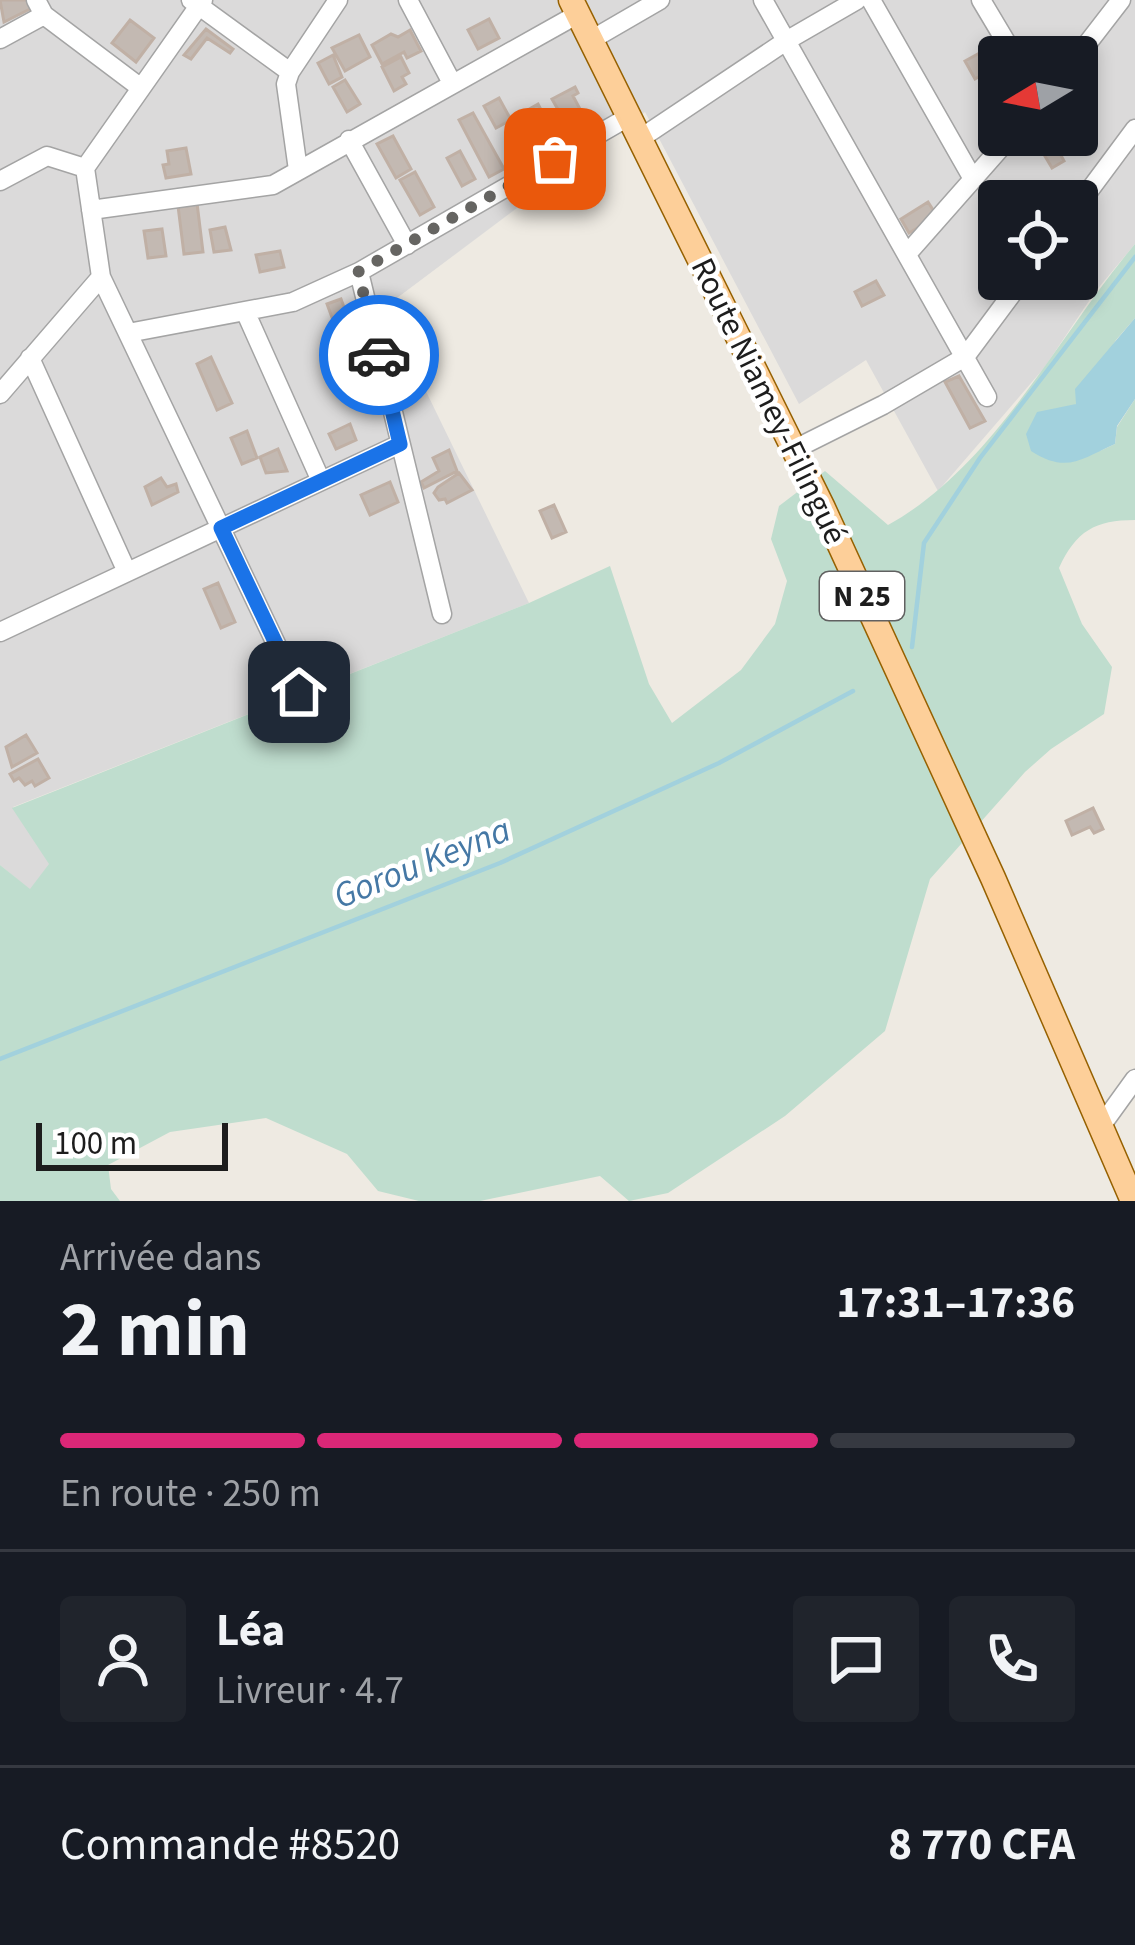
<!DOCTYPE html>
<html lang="fr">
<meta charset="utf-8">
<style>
body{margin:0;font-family:"Source Sans 3",sans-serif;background:#20242c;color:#f1f3f6;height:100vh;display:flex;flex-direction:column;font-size:45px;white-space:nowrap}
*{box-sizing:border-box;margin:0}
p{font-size:39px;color:#9ea1a6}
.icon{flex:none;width:66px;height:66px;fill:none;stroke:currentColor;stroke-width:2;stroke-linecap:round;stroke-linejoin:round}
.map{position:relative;height:1201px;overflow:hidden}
.panel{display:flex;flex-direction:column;background:#171b24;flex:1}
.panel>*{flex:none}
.needle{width:78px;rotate:260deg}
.fabs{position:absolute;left:978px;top:36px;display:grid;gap:24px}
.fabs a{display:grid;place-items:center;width:120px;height:120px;border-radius:12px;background:#171b24;box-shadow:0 6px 18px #0003;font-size:60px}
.scale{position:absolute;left:36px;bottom:30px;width:192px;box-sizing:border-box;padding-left:12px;border:6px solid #1d1d1d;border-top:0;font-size:33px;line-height:42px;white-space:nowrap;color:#1d1d1d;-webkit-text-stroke:9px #fff;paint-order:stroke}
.pin{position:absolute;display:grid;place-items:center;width:102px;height:102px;color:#fff;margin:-51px;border-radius:24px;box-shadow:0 6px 18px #0006}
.courier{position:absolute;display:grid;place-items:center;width:120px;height:120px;margin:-60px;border:9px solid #1a73e8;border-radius:50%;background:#fff;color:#222;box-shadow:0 3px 15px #0007}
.overview em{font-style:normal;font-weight:700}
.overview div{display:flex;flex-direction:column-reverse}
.overview{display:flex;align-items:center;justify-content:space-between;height:204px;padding:0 60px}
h1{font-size:78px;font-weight:700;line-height:90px}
.bar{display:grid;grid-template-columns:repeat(4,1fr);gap:18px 12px;align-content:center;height:144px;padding:0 60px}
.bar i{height:15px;border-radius:9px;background:#363941}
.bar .selected{background:#db2777}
.bar p{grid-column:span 4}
.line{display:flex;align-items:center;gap:30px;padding:0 60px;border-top:3px solid #363941}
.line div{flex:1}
.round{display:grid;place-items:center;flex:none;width:126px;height:126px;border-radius:12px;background:#20242c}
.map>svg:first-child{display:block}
.residential{fill:#dbdada;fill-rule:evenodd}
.wetland{fill:#bfddce}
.water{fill:#a2d1dd}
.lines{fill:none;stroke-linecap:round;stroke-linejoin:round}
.stream{stroke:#a2d1dd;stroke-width:4.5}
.building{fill:#c3b9b2;stroke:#c0b0a5;stroke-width:3}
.minor-casing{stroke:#a4a4a4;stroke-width:21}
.major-casing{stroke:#966100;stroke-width:27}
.minor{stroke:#fff;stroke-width:18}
.major{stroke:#fdcf99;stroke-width:24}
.done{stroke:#666562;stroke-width:12;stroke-dasharray:0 21.6}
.route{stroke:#1a73e8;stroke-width:15}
.labels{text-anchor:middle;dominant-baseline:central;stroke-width:9;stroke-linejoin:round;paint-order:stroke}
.shield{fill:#fff;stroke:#616161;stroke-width:3}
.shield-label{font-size:30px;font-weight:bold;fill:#1d1d1d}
.street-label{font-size:33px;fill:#1d1d1d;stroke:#fff}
.water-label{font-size:36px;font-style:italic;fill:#4578a5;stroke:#fff}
</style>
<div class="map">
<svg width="1135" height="1201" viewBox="0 0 1135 1201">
<rect width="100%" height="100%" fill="#eeeae2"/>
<!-- residential -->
<path class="residential" d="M0 0H1135V244L1095 292 1044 368 938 491 866 360 799 404 645 112 385 307 529 603 13 807 50 864 30 890 0 865ZM999 57H1077V135H999ZM999 201H1077V279H999Z"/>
<!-- wetland -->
<path class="wetland" d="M1135 244V318L1116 340 1076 404 1071 408 1054 409 1100 451 1115 444 1117 427 1135 399V520C1095 520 1076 531 1059 568L1082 624 1112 667 1104 714 1051 749 1025 772 930 879 885 1031 785 1116 668 1193 629 1201 600 1176 480 1201H419L378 1191 347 1154 266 1118 170 1132 108 1165 111 1189 120 1201H0V865L30 889 49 864 12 808 529 603 610 566 649 684 672 723 741 670 775 624 787 581 771 539 779 506 825 471 888 525C995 466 1058 335 1135 244Z"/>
<!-- water -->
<path class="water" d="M1135 318V399L1117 426 1115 444C1081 459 1067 474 1031 451L1026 434 1037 412 1076 404 1075 389Z"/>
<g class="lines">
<!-- stream -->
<path class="stream" d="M912 647 924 543 980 458 1135 257
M0 1059 500 863 719 763 853 691"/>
</g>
<!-- building -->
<path class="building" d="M0 0H27L32 8 4 22Z
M489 19 499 38 478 49 468 30Z
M130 20 154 38 136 62 112 43Z
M206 29 233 49 230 53 207 38 191 59 184 55Z
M410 30 421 51 407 58 404 52 382 64 372 45 391 34 398 37Z
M359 35 370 57 345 71 332 48Z
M985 50 994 68 975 79 965 61Z
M333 55 342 77 329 84 318 63Z
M401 57 409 73 402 77 406 84 394 91 382 67Z
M345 80 360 104 347 112 333 87Z
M575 87 578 93 573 96 581 111 564 120 552 99Z
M499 98 511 120 496 128 484 106Z
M538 104 557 141 543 148 524 112Z
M473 113 504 169 489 177 459 120Z
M393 136 411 169 396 178 377 144Z
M1052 139 1064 161 1052 168 1039 146Z
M186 148 191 174 166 178 163 165 169 164 167 151Z
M460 151 475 179 462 186 447 158Z
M415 172 434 207 420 215 400 180Z
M928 202 937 216 909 233 901 219Z
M197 203 203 252 184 254 178 206Z
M225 227 231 250 214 252 210 230Z
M162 229 166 256 148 258 144 231Z
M280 251 284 267 260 272 256 255Z
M876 281 884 295 862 306 855 292Z
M341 299 351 326 337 331 327 304Z
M211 357 232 403 217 410 197 364Z
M959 376 985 421 970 428 945 382Z
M350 424 356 440 336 449 329 434Z
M247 431 257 458 242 464 231 438Z
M278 449 287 471 266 473 260 457Z
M449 450 457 471 424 488 421 482 439 471 433 458Z
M459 473 472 490 447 503 445 499 439 500 434 493 438 487Z
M161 478 167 487 176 484 178 492 152 505 145 487Z
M390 482 398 502 370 515 361 495Z
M554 505 566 532 552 538 540 511Z
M218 583 235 622 221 628 204 589Z
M26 735 37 753 12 767 6 747Z
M38 759 49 778 35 786 32 781 25 785 19 778 14 781 10 774Z
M1093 808 1103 829 1094 833 1090 827 1072 835 1066 821Z"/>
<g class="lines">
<defs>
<path id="minor" d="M36 0 44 15 141 88
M191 0 290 72
M408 0 452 83
M763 0 987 397
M871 0 973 179
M981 0 1015 57
M0 39 44 15
M591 40 660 0
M1077 57 1121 0
M641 138 786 41 857 0
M349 140 407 245
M298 170 286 84 290 72 338 0
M0 181 47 156 85 168
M1077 207 1135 129
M91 210 273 185 578 14
M907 254 1012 135
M359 272 442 614
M101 277 299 692
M245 311 321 481
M128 333 293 302 359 272 630 116
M30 358 127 572
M0 394 101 277 85 168 203 0
M795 449 883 405 965 357 1023 279
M0 632 400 444
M1101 1126 1135 1079"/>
<path id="major" d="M571 0 822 506 993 878 1133 1201"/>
</defs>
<!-- minor casing -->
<use href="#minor" class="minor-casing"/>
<!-- major casing -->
<use href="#major" class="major-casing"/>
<!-- minor -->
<use href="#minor" class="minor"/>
<!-- major -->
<use href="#major" class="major"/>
</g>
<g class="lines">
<!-- done -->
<path class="done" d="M379 355 358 272 555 159"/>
<!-- route -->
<path class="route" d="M299 692 221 528 400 444 379 355"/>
</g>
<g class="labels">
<!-- shield labels -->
<rect class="shield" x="820" y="572" width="84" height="48" rx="9"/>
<g class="shield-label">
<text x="862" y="596">N 25</text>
</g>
<!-- street labels -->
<g class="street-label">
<text transform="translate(769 401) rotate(64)">Route Niamey-Filingué</text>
</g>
<!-- water labels -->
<g class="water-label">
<text transform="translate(422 863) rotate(-22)">Gorou Keyna</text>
</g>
</g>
</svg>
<div class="fabs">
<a><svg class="needle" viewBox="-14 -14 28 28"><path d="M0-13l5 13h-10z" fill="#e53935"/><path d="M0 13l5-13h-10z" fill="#9ea1a6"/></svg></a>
<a><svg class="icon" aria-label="locate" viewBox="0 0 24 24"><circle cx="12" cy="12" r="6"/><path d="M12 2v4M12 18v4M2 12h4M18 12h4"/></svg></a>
</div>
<div class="scale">100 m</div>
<div class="pin" style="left:555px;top:159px;background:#ea580c"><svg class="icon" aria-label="bag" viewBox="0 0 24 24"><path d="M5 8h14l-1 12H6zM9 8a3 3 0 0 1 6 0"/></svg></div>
<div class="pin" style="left:299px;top:692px;background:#1f2937"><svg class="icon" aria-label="home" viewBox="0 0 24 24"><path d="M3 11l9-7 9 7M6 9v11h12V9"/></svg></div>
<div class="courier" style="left:379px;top:355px"><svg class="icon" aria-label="car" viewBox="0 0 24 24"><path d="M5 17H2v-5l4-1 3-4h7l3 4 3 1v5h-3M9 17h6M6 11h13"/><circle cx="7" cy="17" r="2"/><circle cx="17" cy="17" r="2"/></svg></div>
</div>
<section class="panel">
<div class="overview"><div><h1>2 min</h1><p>Arrivée dans</p></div><em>17:31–17:36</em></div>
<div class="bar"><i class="selected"></i><i class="selected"></i><i class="selected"></i><i></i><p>En route · 250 m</p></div>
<div class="line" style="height:216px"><a class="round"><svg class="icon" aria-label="person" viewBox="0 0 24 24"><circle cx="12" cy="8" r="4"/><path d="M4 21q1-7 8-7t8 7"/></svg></a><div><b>Léa</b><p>Livreur · 4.7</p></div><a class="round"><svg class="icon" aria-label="chat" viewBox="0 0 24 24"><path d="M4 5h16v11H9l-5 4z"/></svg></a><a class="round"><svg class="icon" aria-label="phone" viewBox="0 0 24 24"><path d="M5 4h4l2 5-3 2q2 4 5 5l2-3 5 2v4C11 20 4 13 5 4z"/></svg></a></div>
<div class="line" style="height:156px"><div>Commande #8520</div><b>8 770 CFA</b></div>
</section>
